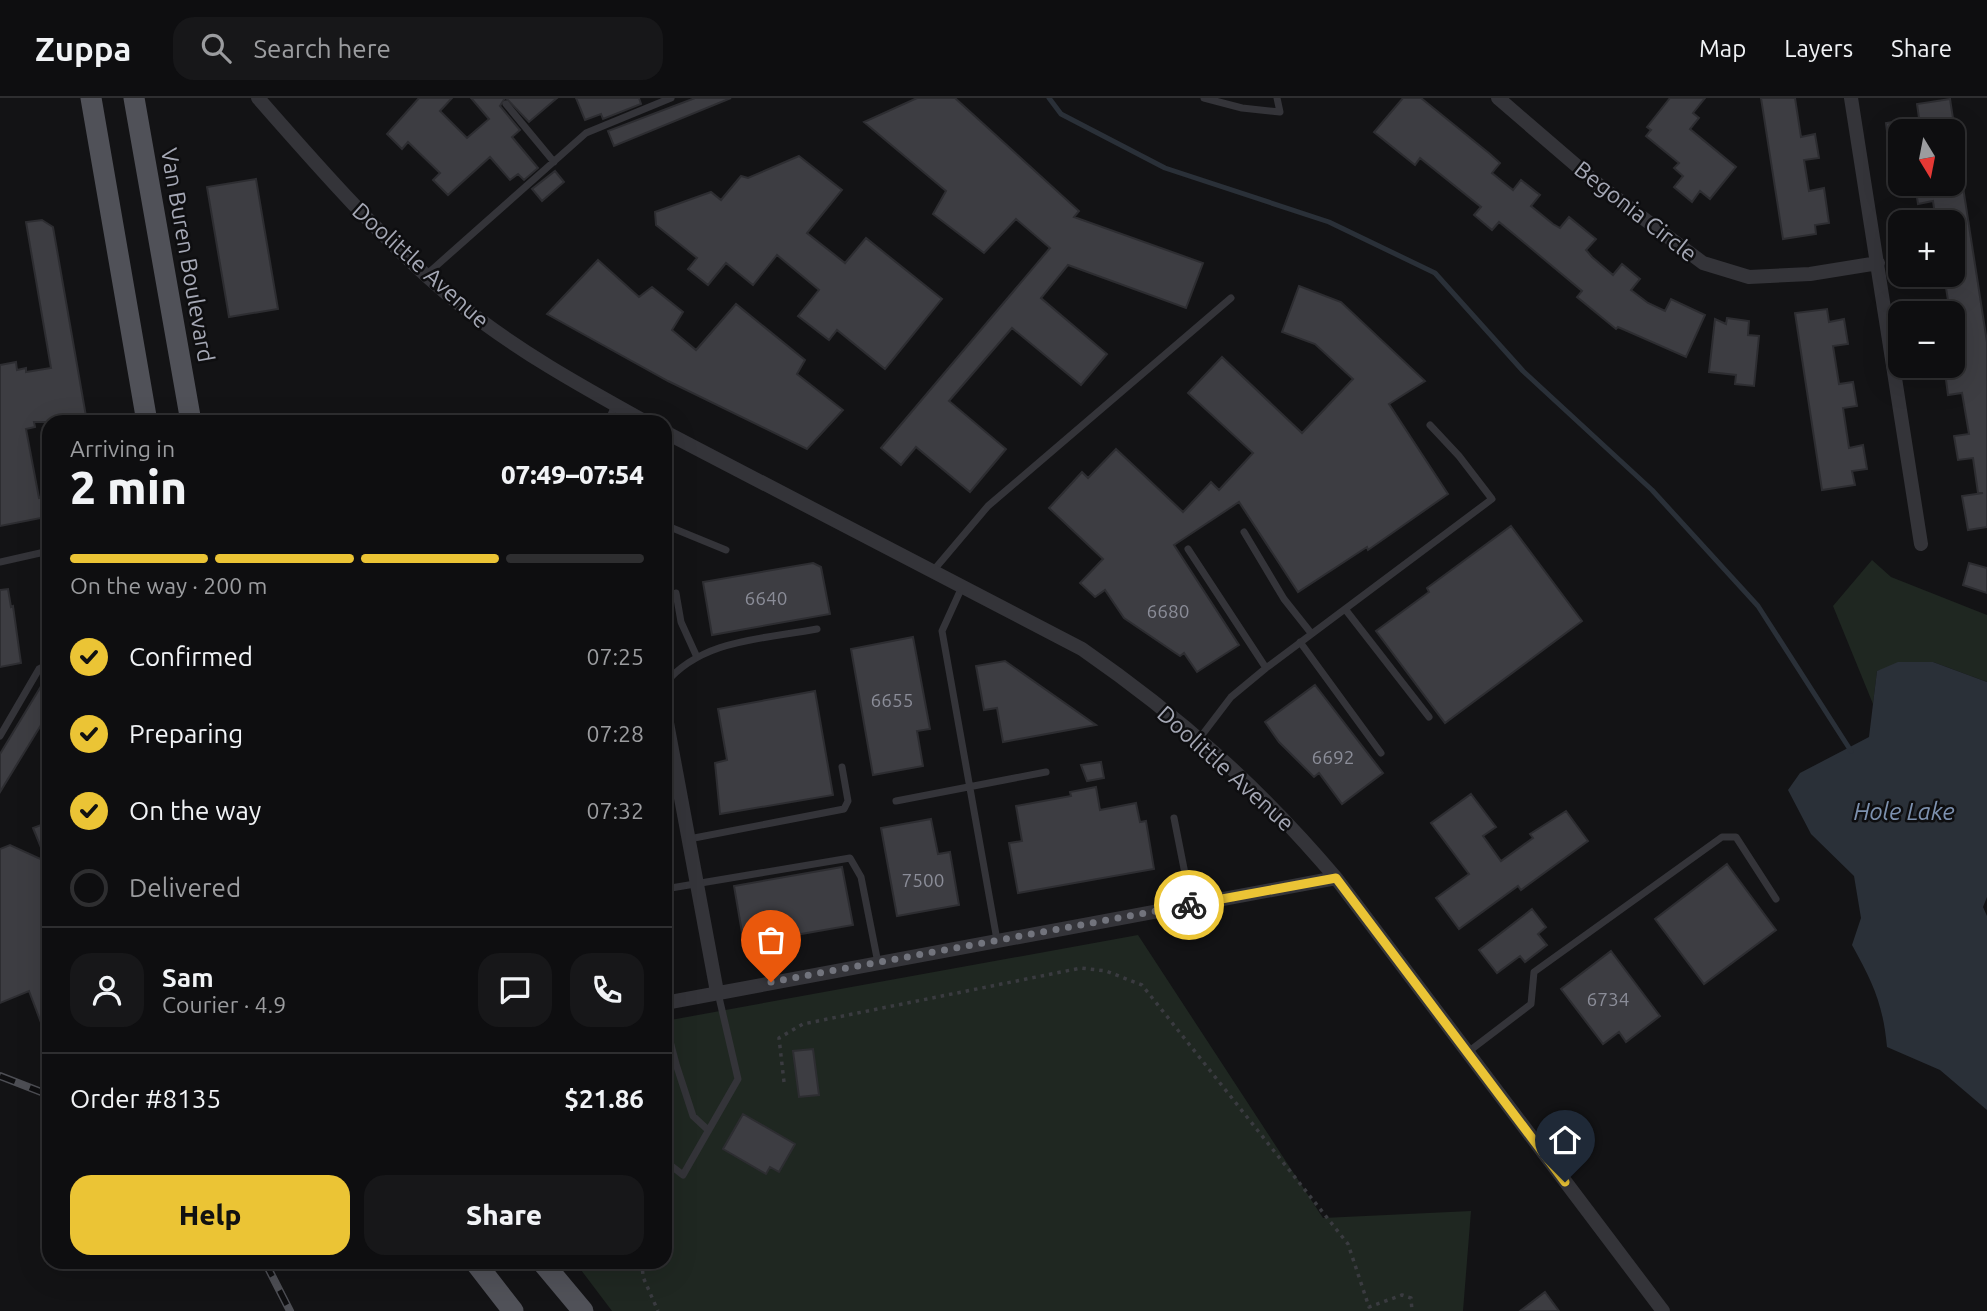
<!DOCTYPE html>
<meta charset="utf-8">
<style>
body{margin:0;font-family:Ubuntu,sans-serif;background:#171719;color:#f1f3f6;height:100vh;display:flex;flex-direction:column;font-size:26px;white-space:nowrap}
*{box-sizing:border-box;margin:0}
p{font-size:23px;color:#9b9c9f}
.icon{flex:none;width:38px;height:38px;fill:none;stroke:currentColor;stroke-width:2;stroke-linecap:round;stroke-linejoin:round}
.map{position:relative;flex:1;overflow:hidden}
.side{position:absolute;left:42px;top:317px;width:630px;height:854px;display:flex;flex-direction:column;background:#0e0e10;border-radius:21px;box-shadow:0 7px 28px #0002,0 0 0 2px #2e2e30}
.side>*{flex:none}
.needle{width:46px;rotate:170deg}
.tools{position:absolute;left:1888px;top:21px;display:grid;gap:14px}
.tools a{display:grid;place-items:center;width:77px;height:77px;border-radius:14px;background:#0e0e10;box-shadow:0 7px 28px #0002,0 0 0 2px #2e2e30;font-size:35px}
.pin{position:absolute;display:grid;place-items:center;width:60px;height:60px;color:#fff;margin:-72px -30px;border-radius:50% 50% 50% 0;rotate:-45deg;box-shadow:0 0 7px #0007}
.pin .icon{rotate:45deg}
.courier{position:absolute;display:grid;place-items:center;width:70px;height:70px;margin:-35px;border:5px solid #ebc435;border-radius:50%;background:#fff;color:#222;box-shadow:0 2px 9px #0007}
.overview em{font-style:normal;font-weight:800}
.overview div{display:flex;flex-direction:column-reverse}
.overview{display:flex;align-items:center;justify-content:space-between;height:119px;padding:0 28px}
h1{font-size:46px;font-weight:800;line-height:52px}
.bar{display:grid;grid-template-columns:repeat(4,1fr);gap:10px 7px;align-content:center;height:84px;padding:0 28px}
.bar i{height:9px;border-radius:5px;background:#2e2e30}
.bar .on{background:#ebc435}
.bar p{grid-column:span 4}
.line{display:flex;align-items:center;gap:18px;padding:0 28px;border-top:2px solid #2e2e30}
.line div{flex:1}
.round{display:grid;place-items:center;flex:none;width:74px;height:74px;border-radius:21px;background:#171719}
ol{padding:0 28px;list-style:none}
li{display:flex;align-items:center;gap:21px;height:77px}
li p{margin-inline-start:auto}
li .icon{padding:7px;border-radius:50%;background:#ebc435;color:#111;stroke-width:4}
li:last-child{color:#9b9c9f}
li i{width:38px;height:38px;border:4px solid #2e2e30;border-radius:50%}
.button{display:flex;gap:14px;margin-top:auto;padding:14px 28px}
.button a{flex:1;height:80px;border-radius:21px;background:#ebc435;color:#111;font-size:28px;font-weight:800;line-height:80px;text-align:center}
.button a+a{background:#171719;color:#f1f3f6}
header{display:flex;align-items:center;gap:42px;box-sizing:border-box;height:98px;padding:0 35px;background:#0e0e10;border-bottom:2px solid #2e2e30}
header strong{font-size:33px}
nav{display:flex;gap:38px;margin-inline-start:auto;font-size:24px}
.search{width:490px;height:63px;background:#171719;display:flex;align-items:center;gap:18px;box-sizing:border-box;padding:0 24px;border-radius:21px;color:#9b9c9f;font-size:26px}
.map>svg:first-child{display:block}
.green{fill:#1f2721}
.water{fill:#2a3038}
.lines{fill:none;stroke-linecap:round;stroke-linejoin:round}
.stream{stroke:#2a3038;stroke-width:5}
.building{fill:#3d3d42;stroke:#2d2d31;stroke-width:2}
.path{stroke:#3a3b40;stroke-width:3.5;stroke-dasharray:3.5 5;stroke-linecap:butt}
.lane{stroke:#343439;stroke-width:7}
.street{stroke:#343439;stroke-width:14}
.primary{stroke:#505158;stroke-width:21}
.rail-casing{stroke:#4d4e54;stroke-width:8}
.rail{stroke:#0e0e10;stroke-width:5;stroke-dasharray:16;stroke-linecap:butt}
.done{stroke:#72747d;stroke-width:7;stroke-dasharray:0 12.6}
.route{stroke:#ebc435;stroke-width:9}
.labels{text-anchor:middle;dominant-baseline:central;stroke-width:5;stroke-linejoin:round;paint-order:stroke}
.number-label{font-size:19px;fill:#8b8d98}
.street-label{font-size:23px;fill:#a5a8b5;stroke:#0e0e10}
.water-label{font-size:24px;font-style:italic;fill:#7d91af;stroke:#0e0e10}
</style>
<header>
<strong>Zuppa</strong>
<div class="search"><svg class="icon" aria-label="search" viewBox="0 0 24 24"><circle cx="10" cy="10" r="6"/><path d="M15 15l6 6"/></svg>Search here</div>
<nav><a>Map</a><a>Layers</a><a>Share</a></nav>
</header>
<div class="map">
<svg width="1987" height="1213" viewBox="0 0 1987 1213">
<rect width="100%" height="100%" fill="#131315"/>
<!-- green -->
<path class="green" d="M1872 462 1891 479 1987 517V584L1933 564 1877 573 1873 606 1833 508Z
M1138 837 1323 1120 1471 1113 1463 1213H612L575 1164H665V923Z"/>
<!-- water -->
<path class="water" d="M1898 564H1933L1987 584V799L1983 809 1987 818V1012L1940 972 1887 949C1883 906 1873 885 1852 847L1861 820 1854 778 1811 736 1788 692 1800 675 1869 639 1877 573Z"/>
<g class="lines">
<!-- stream -->
<path class="stream" d="M1049 0 1061 16 1165 70 1329 124 1435 175 1523 273 1652 392 1758 508 1851 653"/>
</g>
<!-- building -->
<path class="building" d="M419 0H452L440 13 467 40 489 21 471 0H505L500 8 520 32 512 39 538 70 524 82 518 76 510 82 490 59 448 97 433 82 440 75 408 44 402 51 387 36Z
M506 0H557L529 24Z
M576 0H639L641 6 603 21 601 16 585 22Z
M695 0H731L614 48 608 33Z
M917 0H955L1079 113 1074 119 1203 165 1186 210 1068 167 1041 200 1107 256 1081 287 1012 230 949 303 1006 351 970 394 916 349 901 367 881 350 1050 150 1016 121 984 155 933 116 946 93 864 24Z
M1403 0H1421L1490 56 1500 65 1492 75 1513 92 1521 82 1540 97 1531 108 1553 126 1560 130 1569 119 1596 141 1586 152 1592 159 1613 177 1622 166 1640 181 1631 192 1648 205 1665 213 1671 201 1705 217 1686 259 1618 229 1616 231 1577 199 1582 193 1521 142 1499 124 1492 132 1474 117 1481 109 1420 60 1415 67 1374 34Z
M1670 0H1705L1693 15 1699 20 1690 31 1736 69 1710 101 1700 93 1692 104 1674 89 1683 78 1674 70 1679 65 1646 38 1651 32 1647 29Z
M1761 0H1795L1801 39 1815 36 1819 60 1804 62 1809 93 1824 90 1829 125 1815 127 1816 136 1783 141Z
M1950 1 1955 33H1887L1886 25 1919 20 1917 6Z
M799 58 842 92 807 135 845 165 866 140 942 201 885 271 837 232 829 242 798 218 819 192 777 157 753 187 726 165 708 187 688 171 697 160 656 127 655 114 711 94 721 102 741 78 748 80Z
M555 73 564 84 542 103 532 91Z
M1961 76 1987 244V429L1968 432 1962 398 1983 395H1978L1973 360 1958 362 1954 338 1969 336 1962 295 1948 297 1945 274 1958 272 1953 215H1950L1944 177H1953V114L1935 117 1933 103 1918 106 1915 86H1953V77Z
M256 81 278 211 229 219 207 89Z
M42 122 53 129 87 324H34L35 329 26 331 39 400 43 399 46 419 0 428V267L16 264 17 272 26 270V274L51 270 26 124Z
M598 162 639 199 652 189 683 214 672 232 696 252 736 206 805 262 797 276 843 312 807 351 668 283 547 216Z
M1299 188 1341 204 1425 283 1389 306 1448 396 1368 452 1367 449 1298 494 1239 404 1174 447 1239 547 1197 574 1184 555 1180 558 1124 520 1105 492 1095 499 1080 485 1103 461 1049 410 1082 374 1088 380 1116 351 1183 414 1211 384 1219 392 1253 355 1188 295 1222 259 1302 335 1353 281 1315 246 1282 234Z
M1827 211 1829 224 1844 221 1848 246 1833 248 1839 286 1853 284 1857 308 1843 310 1849 350 1863 347 1867 371 1852 373 1855 387 1822 392 1795 215Z
M1727 220 1749 223 1748 237 1759 238 1754 288 1735 286 1736 277 1709 274 1715 221 1726 226Z
M1511 428 1582 523 1445 625 1376 533 1429 494 1427 490Z
M813 465 821 469 830 516 712 537 703 484Z
M1969 465 1987 470V495L1963 487Z
M8 491 11 509 13 508 21 565 0 569V492Z
M913 539 930 631 917 633 923 668 873 677 851 551Z
M1005 563 1096 627 1003 644 997 610 984 612 976 568Z
M49 575V614L0 694V656Z
M1315 587 1383 675 1342 706 1319 675 1314 679 1279 644 1265 624Z
M815 593 833 697 720 716 715 665 727 662 718 611Z
M1101 664 1104 680 1087 683 1081 667Z
M1096 689 1100 712 1136 705 1140 724 1146 723 1154 771 1018 795 1009 745 1022 743 1016 708 1071 698 1070 694Z
M1471 696 1496 729 1483 738 1501 763 1533 740 1530 736 1566 713 1588 743 1521 792 1518 788 1459 831 1436 800 1469 776 1431 725Z
M931 721 938 756 950 754 959 807 897 818 881 730Z
M49 724V943H48L29 893 0 905V751L10 747 47 764 33 730Z
M1727 766 1776 832 1704 886 1655 821Z
M842 769 853 827 744 846 734 788Z
M1532 811 1546 829 1538 836 1547 847 1525 864 1520 858 1497 875 1479 852Z
M1611 853 1660 918 1626 944 1619 934 1603 946 1561 891Z
M813 951 819 997 799 999 793 953Z
M743 1016 795 1046 779 1074 770 1069 766 1076 723 1051Z
M1545 1194 1559 1213H1520Z"/>
<g class="lines">
<!-- path -->
<path class="path" d="M784 984 779 940 803 926 1081 870 1106 873 1142 887 1348 1146 1369 1209 1402 1197 1411 1200 1412 1213
M642 1164 643 1179 658 1213"/>
<!-- lane -->
<path class="lane" d="M1204 0 1242 10 1280 14 1277 0
M506 6 554 64
M426 177 586 35 671 0
M608 324 615 307
M665 427 726 452
M1244 434 1284 501 1311 535
M1188 451 1266 570
M0 464 49 453
M933 473 988 408 1231 200
M962 489 942 533 997 842
M676 495 681 524 696 557
M1345 511 1429 619
M1300 544 1381 655
M665 586C701 541 764 541 817 531
M0 638 39 571 49 566
M1199 641 1231 599 1266 570 1492 401 1459 358 1430 327
M896 703 1046 674
M1174 720 1191 806
M689 741 844 711 848 703 842 669
M665 791 850 760 861 779 878 865
M665 924 676 966 665 969
M1468 954 1531 906 1534 874 1722 739H1736L1776 801
M676 966 693 1018 708 1032
M665 1063 683 1077 738 981 718 895"/>
<!-- street -->
<path class="street" d="M258 0C321 72 384 144 458 205 516 252 581 288 646 324
M1498 0 1599 87 1703 165 1749 179 1810 176 1878 165
M1851 0 1921 446
M665 334 1082 551C1180 619 1259 689 1336 780L1663 1213
M665 614 717 894
M665 905 1336 780"/>
<!-- primary -->
<path class="primary" d="M91 0 147 324
M134 0 191 324
M475 1164 513 1213
M542 1164 583 1213"/>
<defs>
<path id="rail" d="M0 978 49 997
M265 1164 290 1213"/>
</defs>
<!-- rail casing -->
<use href="#rail" class="rail-casing"/>
<!-- rail -->
<use href="#rail" class="rail"/>
</g>
<g class="lines">
<!-- done -->
<path class="done" d="M771 884 1189 807"/>
<!-- route -->
<path class="route" d="M1189 807 1336 780 1565 1084"/>
</g>
<g class="labels">
<!-- number labels -->
<g class="number-label">
<text x="766" y="500">6640</text>
<text x="1168" y="513">6680</text>
<text x="892" y="602">6655</text>
<text x="1333" y="659">6692</text>
<text x="923" y="782">7500</text>
<text x="1608" y="901">6734</text>
</g>
<!-- street labels -->
<g class="street-label">
<text transform="translate(1636 113) rotate(38)">Begonia Circle</text>
<text transform="translate(188 157) rotate(80)">Van Buren Boulevard</text>
<text transform="translate(421 167) rotate(42)">Doolittle Avenue</text>
<text transform="translate(1226 670) rotate(42)">Doolittle Avenue</text>
</g>
<!-- water labels -->
<g class="water-label">
<text x="1904" y="713">Hole Lake</text>
</g>
</g>
</svg>
<div class="tools">
<a><svg class="needle" viewBox="-14 -14 28 28"><path d="M0-13l5 13h-10z" fill="#e53935"/><path d="M0 13l5-13h-10z" fill="#9b9c9f"/></svg></a>
<a>+</a>
<a>−</a>
</div>
<div class="pin" style="left:771px;top:884px;background:#ea580c"><svg class="icon" aria-label="bag" viewBox="0 0 24 24"><path d="M5 8h14l-1 12H6zM9 8a3 3 0 0 1 6 0"/></svg></div>
<div class="pin" style="left:1565px;top:1084px;background:#1f2937"><svg class="icon" aria-label="home" viewBox="0 0 24 24"><path d="M3 11l9-7 9 7M6 9v11h12V9"/></svg></div>
<div class="courier" style="left:1189px;top:807px"><svg class="icon" aria-label="bike" viewBox="0 0 24 24"><circle cx="6" cy="16" r="4"/><circle cx="18" cy="16" r="4"/><path d="M6 16l4-8h5l3 8M10 8l3 8H6M13 5h3"/></svg></div>
<section class="side">
<div class="overview"><div><h1>2 min</h1><p>Arriving in</p></div><em>07:49–07:54</em></div>
<div class="bar"><i class="on"></i><i class="on"></i><i class="on"></i><i></i><p>On the way · 200 m</p></div>
<ol>
<li><svg class="icon" aria-label="check" viewBox="0 0 24 24"><path d="M5 12l5 5 9-10"/></svg>Confirmed<p>07:25</p></li>
<li><svg class="icon" aria-label="check" viewBox="0 0 24 24"><path d="M5 12l5 5 9-10"/></svg>Preparing<p>07:28</p></li>
<li><svg class="icon" aria-label="check" viewBox="0 0 24 24"><path d="M5 12l5 5 9-10"/></svg>On the way<p>07:32</p></li>
<li><i></i>Delivered</li>
</ol>
<div class="line" style="height:126px"><a class="round"><svg class="icon" aria-label="person" viewBox="0 0 24 24"><circle cx="12" cy="8" r="4"/><path d="M4 21q1-7 8-7t8 7"/></svg></a><div><b>Sam</b><p>Courier · 4.9</p></div><a class="round"><svg class="icon" aria-label="chat" viewBox="0 0 24 24"><path d="M4 5h16v11H9l-5 4z"/></svg></a><a class="round"><svg class="icon" aria-label="phone" viewBox="0 0 24 24"><path d="M5 4h4l2 5-3 2q2 4 5 5l2-3 5 2v4C11 20 4 13 5 4z"/></svg></a></div>
<div class="line" style="height:91px"><div>Order #8135</div><b>$21.86</b></div>
<div class="button"><a>Help</a><a>Share</a></div>
</section>
</div>
